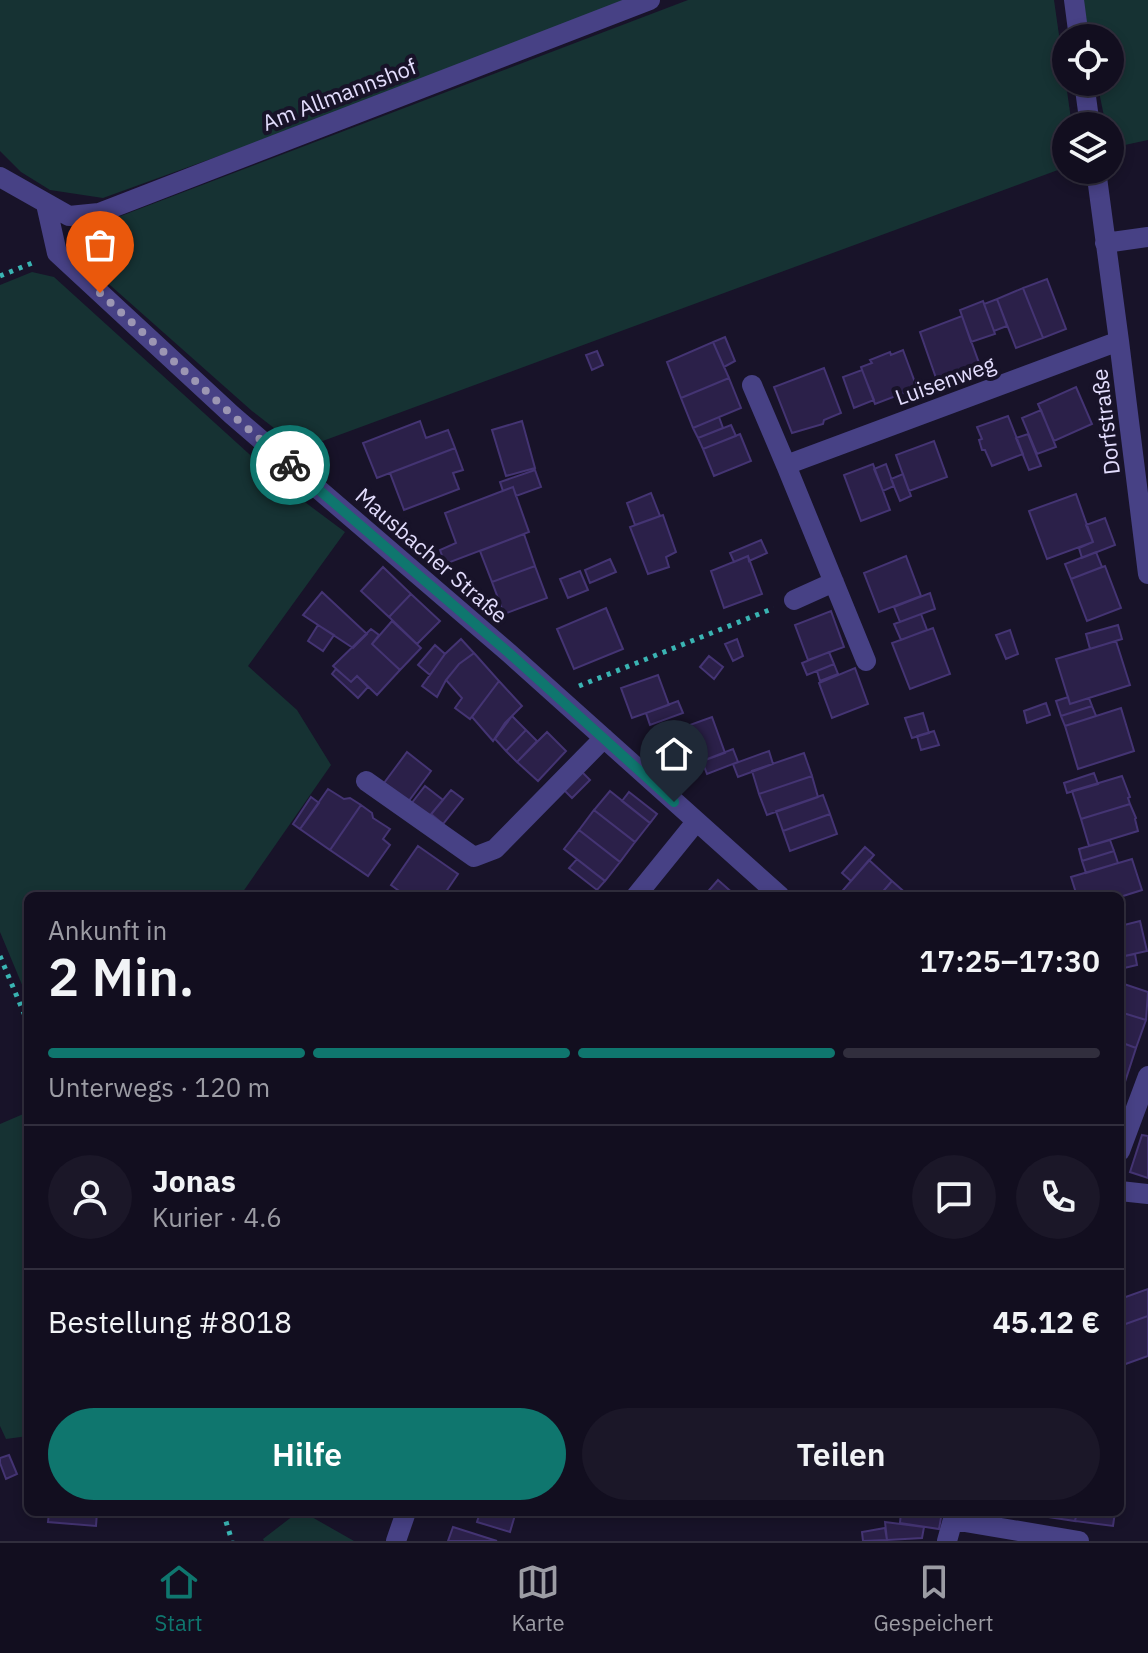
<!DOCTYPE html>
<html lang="de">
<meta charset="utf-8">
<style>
body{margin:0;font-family:"IBM Plex Sans",sans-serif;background:#1b1728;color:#f1f3f6;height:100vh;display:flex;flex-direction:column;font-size:30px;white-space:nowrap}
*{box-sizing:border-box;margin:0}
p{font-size:26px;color:#9c9ca4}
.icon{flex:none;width:44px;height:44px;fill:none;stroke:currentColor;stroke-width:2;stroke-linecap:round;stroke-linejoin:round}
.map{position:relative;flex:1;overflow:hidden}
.drawer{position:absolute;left:24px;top:892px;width:1100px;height:624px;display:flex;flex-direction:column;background:#120e1f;border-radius:12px;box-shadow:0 4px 12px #0003,0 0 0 2px #312e3d}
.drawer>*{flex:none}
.tools{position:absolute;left:1052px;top:24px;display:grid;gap:16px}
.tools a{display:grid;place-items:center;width:72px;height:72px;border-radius:50%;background:#120e1f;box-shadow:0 4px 12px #0003,0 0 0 2px #312e3d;font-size:40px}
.pin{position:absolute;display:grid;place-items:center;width:68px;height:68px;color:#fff;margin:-82px -34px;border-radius:50% 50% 50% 0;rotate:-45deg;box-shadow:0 0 8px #0007}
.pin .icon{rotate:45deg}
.courier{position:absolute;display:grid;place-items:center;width:80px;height:80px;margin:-40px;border:6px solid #0f766e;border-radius:50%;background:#fff;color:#222;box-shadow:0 2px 10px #0007}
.head em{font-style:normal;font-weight:600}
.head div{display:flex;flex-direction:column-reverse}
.head{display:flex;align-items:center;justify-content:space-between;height:136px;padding:0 24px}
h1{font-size:52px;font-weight:600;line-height:60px}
.bar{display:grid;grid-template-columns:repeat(4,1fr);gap:12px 8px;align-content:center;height:96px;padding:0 24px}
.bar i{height:10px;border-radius:6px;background:#312e3d}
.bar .current{background:#0f766e}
.bar p{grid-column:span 4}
.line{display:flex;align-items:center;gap:20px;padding:0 24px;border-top:2px solid #312e3d}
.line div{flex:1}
.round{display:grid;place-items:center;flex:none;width:84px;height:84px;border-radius:42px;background:#1b1728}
.primary-button{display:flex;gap:16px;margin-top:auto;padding:16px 24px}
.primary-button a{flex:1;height:92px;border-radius:48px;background:#0f766e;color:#fff;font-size:32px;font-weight:600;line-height:92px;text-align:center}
.primary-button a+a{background:#1b1728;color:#f1f3f6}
.dock{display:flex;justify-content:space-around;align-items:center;height:112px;border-top:2px solid #312e3d;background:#120e1f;font-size:22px;color:#9c9ca4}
.dock a{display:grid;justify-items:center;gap:4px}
.dock .current{color:#0f766e}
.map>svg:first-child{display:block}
.green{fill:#163233}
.building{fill:#2b2049;stroke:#443473;stroke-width:2}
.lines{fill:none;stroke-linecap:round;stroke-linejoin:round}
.path{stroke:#3ab4b3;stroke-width:5;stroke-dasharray:4 6;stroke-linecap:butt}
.minor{stroke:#474185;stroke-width:20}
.done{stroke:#9c96b3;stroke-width:8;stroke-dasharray:0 14.4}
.route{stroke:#0f766e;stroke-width:10}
.labels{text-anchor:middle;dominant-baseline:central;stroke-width:8;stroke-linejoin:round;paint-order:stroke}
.street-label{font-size:22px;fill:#e3ddfd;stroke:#181329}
</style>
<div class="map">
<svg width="1148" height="1541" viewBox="0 0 1148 1541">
<rect width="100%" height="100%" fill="#181329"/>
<!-- green -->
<path class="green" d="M0 0H644L599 18 103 198 50 190 21 172 0 151Z
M688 0H1054L1072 126H1066V167L301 449 252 411 75 254 70 240 84 230Z
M1080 0H1148V140L1111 148 1110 126H1106L1097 82H1110V38H1088Z
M32 272 54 277 290 491 345 532 248 666 297 710 331 765 240 896H28V999L0 932V285Z
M28 1112V1436L6 1439 0 1426V1124Z
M298 1512H303L354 1541H264L263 1539Z"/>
<!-- building -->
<path class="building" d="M1047 279 1066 329 1043 338 1023 288Z
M1023 288 1043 338 1016 348 997 299Z
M997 299 1007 326 994 331 984 304Z
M983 301 995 334 971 342 960 310Z
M962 316 979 363 936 378 920 332Z
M725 337 735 361 724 367 713 342Z
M713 342 729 378 681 398 667 362Z
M903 350 917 388 875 404 861 367 872 363 870 360 890 352 891 355Z
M597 351 603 365 592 370 586 355Z
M824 368 841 413 824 420 823 424 792 433 774 387Z
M862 370 874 400 854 408 843 377Z
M729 378 741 408 693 428 681 398Z
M1076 387 1092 424 1054 441 1038 404Z
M1041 410 1056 447 1037 454 1022 418Z
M1008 416 1023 454 992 466 985 450H982L979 440 982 439 977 427Z
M719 417 723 428 698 438 693 428Z
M420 421 426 438 448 430 455 448 377 478 363 443Z
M522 421 535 468 506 476 492 430Z
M731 425 736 436 703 449 698 438Z
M740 434 751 461 714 476 703 449Z
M1028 434 1041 466 1029 470 1016 438Z
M934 441 947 477 909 491 896 455Z
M455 448 463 470 453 473 459 489 404 510 390 473Z
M873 464 890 510 861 521 844 475Z
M886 464 894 486 883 491 874 469Z
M535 470 541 487 516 496 513 487 503 491 500 482Z
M903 474 911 496 900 501 891 479Z
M513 487 529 532 445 564 440 550 456 543 445 513Z
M651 493 660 516 635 525 627 503Z
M1076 494 1093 542 1047 559 1029 511Z
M663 515 676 552 666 557 669 567 648 574 630 527Z
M1105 518 1115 545 1082 558 1079 548 1093 542 1086 525Z
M524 534 535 566 492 582 480 551Z
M761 540 767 553 749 561 748 556 734 562 730 553Z
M1096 552 1102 567 1071 579 1065 564Z
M748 556 762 594 724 608 711 571Z
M906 556 921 596 879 612 864 573Z
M610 559 616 572 590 583 585 570Z
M535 566 547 598 504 614 492 582Z
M1105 566 1121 608 1087 621 1071 579Z
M383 567 411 594 389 617 361 591Z
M580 571 588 590 568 598 560 579Z
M322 592 367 634 353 648 303 615Z
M930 593 935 609 900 622 894 607Z
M411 594 440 621 417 644 389 617Z
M606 608 623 649 574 669 557 629Z
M831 611 844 647 808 660 795 625Z
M921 614 927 630 901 640 894 624Z
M392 621 421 648 400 670 372 644Z
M318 625 334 635 323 651 308 641Z
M1118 625 1122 639 1090 649 1086 634Z
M933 628 950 674 910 689 892 643Z
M371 629 379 635 372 644 400 670 377 695 357 676 351 682 333 666Z
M1010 630 1018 654 1006 659 996 635Z
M461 639 474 653 459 664 446 680 437 697 422 686 445 654Z
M737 639 743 656 733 661 725 644Z
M1116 641 1130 685 1070 704 1056 659Z
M435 645 445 654 430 675 418 665Z
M829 652 834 664 807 675 802 663Z
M474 653 499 681 470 719 455 708 462 698 446 680 459 664Z
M709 656 723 667 714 679 700 667Z
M834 664 838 674 820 681 817 671Z
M855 668 868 704 832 718 819 683Z
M336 669 351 682 357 676 368 687 358 698 332 674Z
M658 675 669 705 632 718 621 688Z
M499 681 522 706 505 723 493 741 472 717Z
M1068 697 1070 704 1089 698 1092 706 1061 716 1056 701Z
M678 701 683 713 650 725 646 713Z
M1046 703 1050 715 1027 723 1024 711Z
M1092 706 1096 716 1065 726 1061 716Z
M1121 708 1134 751 1078 769 1065 726Z
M923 713 929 733 912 738 905 718Z
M512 716 526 730 506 751 495 739Z
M712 717 725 753 686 767 673 731Z
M526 730 537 741 517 762 506 751Z
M934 731 939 745 921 750 917 736Z
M547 732 566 751 538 781 517 762Z
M733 749 738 762 707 774 702 761Z
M769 751 773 764 738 777 733 764Z
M407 752 431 771 408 802 384 783Z
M804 753 812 776 759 794 752 771Z
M581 771 590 780 572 798 563 789Z
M1094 773 1098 784 1067 793 1064 783Z
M812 776 818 797 767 815 759 794Z
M1122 776 1130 797 1128 798 1130 804 1081 819 1072 791Z
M425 786 443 800 429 817 411 804Z
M328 789 344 799 350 798 361 805 330 850 300 829Z
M451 790 463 799 443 824 431 814Z
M610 791 650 823 635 842 594 810Z
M629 792 657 814 650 823 622 801Z
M823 795 830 814 783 831 776 811Z
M311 797 319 803 300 829 293 824Z
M1130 804 1136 818 1135 819 1138 831 1089 846 1081 819Z
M361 805 372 813 373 818 390 829 383 839 390 845 368 876 330 850Z
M594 810 635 842 620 862 579 830Z
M830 814 837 834 790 851 783 831Z
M579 830 620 862 605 881 564 849Z
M1110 840 1114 851 1082 861 1079 849Z
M418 846 458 874 443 896H406L391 885Z
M865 847 874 855 851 881 842 873Z
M1114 851 1118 863 1086 873 1082 861Z
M577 859 605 881 597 890 569 868Z
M1132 859 1142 890 1120 897 1077 896 1071 877Z
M869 860 892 881 879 896H838Z
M718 880 736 896H704Z
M892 881 909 896H879Z
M1140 921 1147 951 1120 957V926Z
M1135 954 1137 965 1120 969V957Z
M1121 983 1148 992 1146 1020 1120 1012Z
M1120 1012 1146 1020 1136 1048 1120 1042Z
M1120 1042 1136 1048 1123 1088 1120 1087Z
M1142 1135 1148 1136V1178L1130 1172Z
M1148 1289V1316L1120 1326V1299Z
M1148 1316V1356L1120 1366V1326Z
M9 1455 17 1474 6 1479 0 1463V1458Z
M49 1512H97L96 1526 48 1522Z
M480 1512H504L515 1515 510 1532 477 1522Z
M901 1512H942L939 1529 900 1523Z
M1028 1512H1077L1075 1521 1028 1514Z
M1077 1512H1115L1113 1526 1075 1521Z
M885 1522 924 1527 922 1538 887 1540Z
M453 1527 497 1541H448Z
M885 1528 887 1540 863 1541 862 1532Z"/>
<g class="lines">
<!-- path -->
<path class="path" d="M0 276 37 261
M579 686 774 608
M0 956 28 1023
M223 1512 232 1541"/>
<!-- minor -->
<path class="minor" d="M1074 0 1079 38
M1084 82 1090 126
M1096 170 1119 341 1148 574
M0 177 69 216 99 213 650 0
M46 204 57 253 232 415 509 653 780 896
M1105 243 1148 237
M752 385 786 465
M794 600 834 582
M866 661 786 465 1119 341
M366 781 474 857 495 849 604 738
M636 896 696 822
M1120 1151 1148 1076
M1120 1191 1148 1194
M953 1520 1079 1541
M396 1541 406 1512
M947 1541 955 1512"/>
</g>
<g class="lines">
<!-- done -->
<path class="done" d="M100 293 232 415 290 465"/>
<!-- route -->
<path class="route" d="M290 465 509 653 674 802"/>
</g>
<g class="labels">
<!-- street labels -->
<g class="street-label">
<text transform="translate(339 94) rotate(-21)">Am Allmannshof</text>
<text transform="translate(945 380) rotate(-20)">Luisenweg</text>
<text transform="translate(1105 422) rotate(-97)">Dorfstraße</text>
<text transform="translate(432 555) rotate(41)">Mausbacher Straße</text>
</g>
</g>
</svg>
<div class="tools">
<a><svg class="icon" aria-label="locate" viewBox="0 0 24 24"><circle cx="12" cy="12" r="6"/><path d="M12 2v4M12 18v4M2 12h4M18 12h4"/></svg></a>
<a><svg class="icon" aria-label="layers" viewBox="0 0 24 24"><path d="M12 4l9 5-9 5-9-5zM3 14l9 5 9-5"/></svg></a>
</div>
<div class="pin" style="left:100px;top:293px;background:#ea580c"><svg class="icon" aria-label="bag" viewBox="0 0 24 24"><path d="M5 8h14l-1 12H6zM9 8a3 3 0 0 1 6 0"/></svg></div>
<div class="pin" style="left:674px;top:802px;background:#1f2937"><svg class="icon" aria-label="home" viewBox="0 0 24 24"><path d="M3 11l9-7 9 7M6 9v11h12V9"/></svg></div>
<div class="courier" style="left:290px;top:465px"><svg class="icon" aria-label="bike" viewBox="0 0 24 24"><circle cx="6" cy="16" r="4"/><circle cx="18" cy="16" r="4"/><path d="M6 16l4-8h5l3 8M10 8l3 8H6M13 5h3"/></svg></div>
<section class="drawer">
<div class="head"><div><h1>2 Min.</h1><p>Ankunft in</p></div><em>17:25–17:30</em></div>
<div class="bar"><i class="current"></i><i class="current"></i><i class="current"></i><i></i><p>Unterwegs · 120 m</p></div>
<div class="line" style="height:144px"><a class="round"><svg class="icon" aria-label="person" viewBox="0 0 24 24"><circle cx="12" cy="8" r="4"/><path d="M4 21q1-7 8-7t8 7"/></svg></a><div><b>Jonas</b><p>Kurier · 4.6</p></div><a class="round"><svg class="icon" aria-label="chat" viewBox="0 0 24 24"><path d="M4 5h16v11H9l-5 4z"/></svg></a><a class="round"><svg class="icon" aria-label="phone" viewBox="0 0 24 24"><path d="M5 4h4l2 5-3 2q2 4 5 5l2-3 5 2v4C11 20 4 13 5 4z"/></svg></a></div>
<div class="line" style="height:104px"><div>Bestellung #8018</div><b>45.12 €</b></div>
<div class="primary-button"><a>Hilfe</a><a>Teilen</a></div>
</section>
</div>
<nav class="dock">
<a class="current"><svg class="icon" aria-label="home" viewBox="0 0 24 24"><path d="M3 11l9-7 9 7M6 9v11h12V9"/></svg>Start</a>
<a><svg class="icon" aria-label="map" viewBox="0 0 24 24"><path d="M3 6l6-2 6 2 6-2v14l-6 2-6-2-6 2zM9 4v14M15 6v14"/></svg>Karte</a>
<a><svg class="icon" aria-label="saved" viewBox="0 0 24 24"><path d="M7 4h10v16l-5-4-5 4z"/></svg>Gespeichert</a>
</nav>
